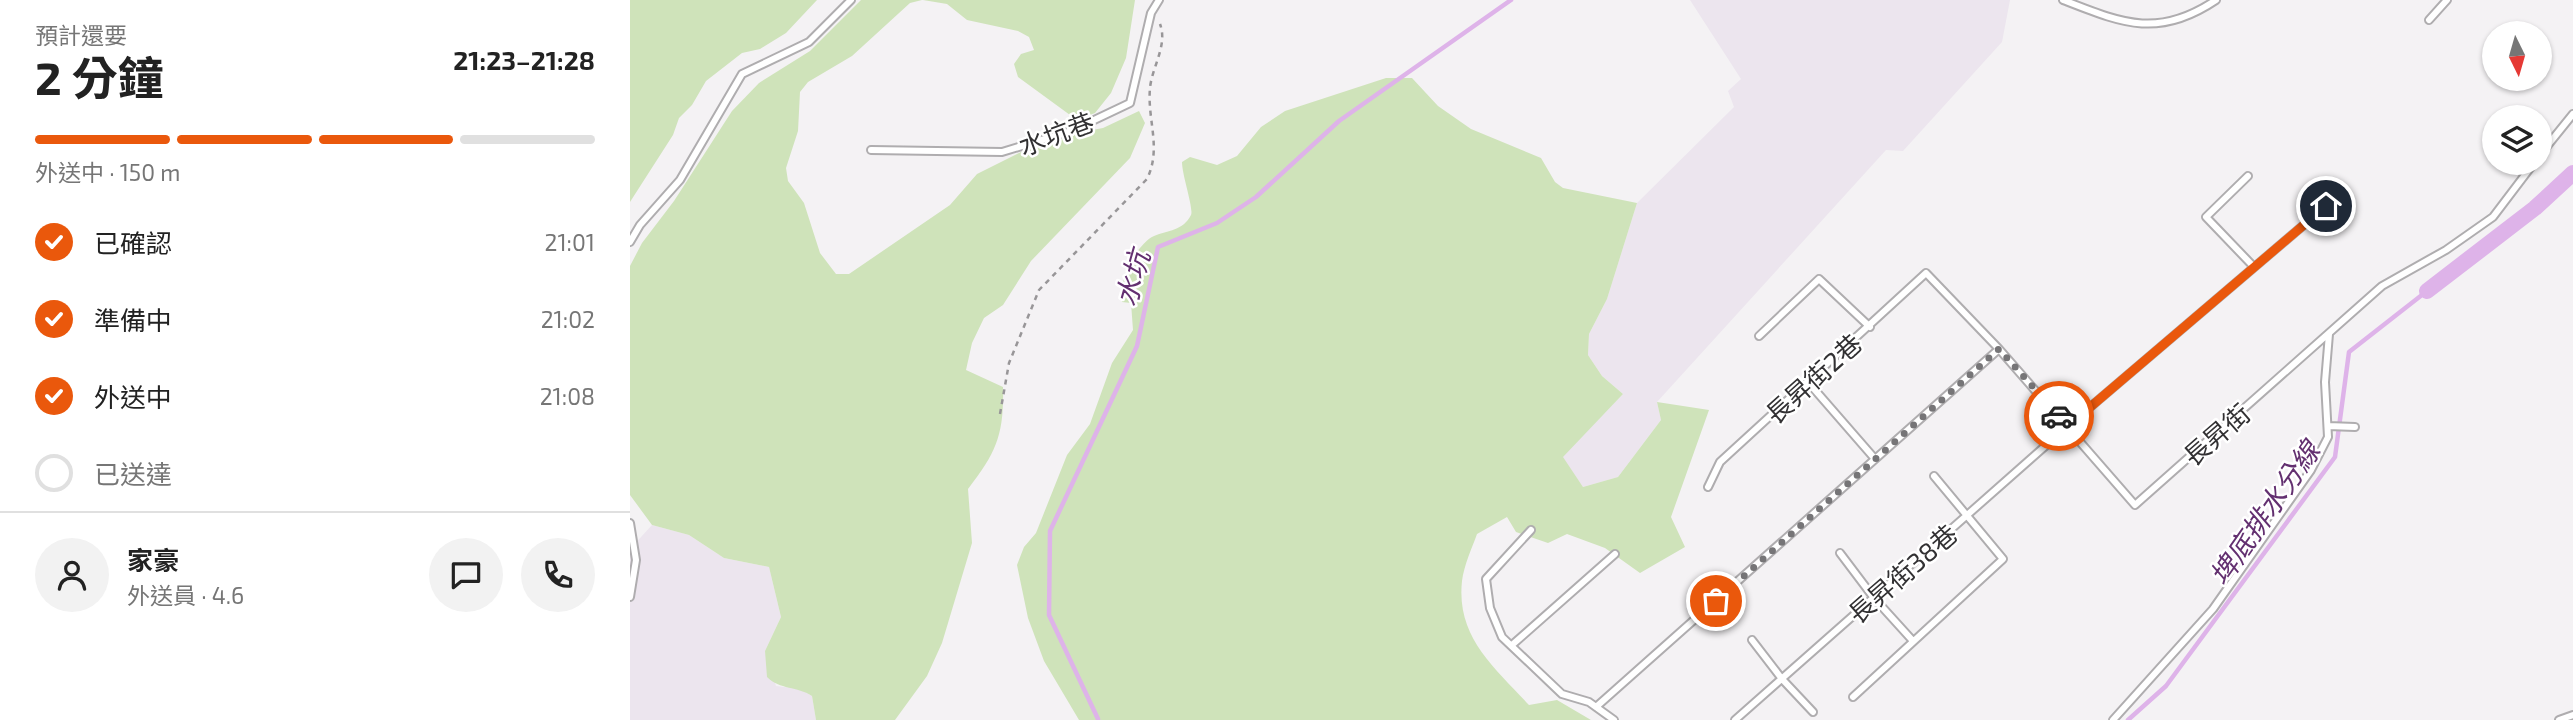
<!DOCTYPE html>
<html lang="zh-TW">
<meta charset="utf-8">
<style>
body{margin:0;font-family:"Exo 2","Noto Sans TC",sans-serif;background:#f2f2f2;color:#222;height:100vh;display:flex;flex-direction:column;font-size:26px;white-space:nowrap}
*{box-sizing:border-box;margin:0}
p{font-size:23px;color:#767676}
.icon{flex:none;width:38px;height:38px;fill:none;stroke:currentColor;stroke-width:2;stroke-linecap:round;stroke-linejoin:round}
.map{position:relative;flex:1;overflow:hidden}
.sheet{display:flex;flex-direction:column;background:#fff;width:630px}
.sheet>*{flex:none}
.needle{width:46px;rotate:175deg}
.controls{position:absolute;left:1852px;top:21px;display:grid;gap:14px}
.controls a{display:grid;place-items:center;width:70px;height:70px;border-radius:50%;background:#fff;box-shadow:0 2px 5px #0004;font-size:35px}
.pin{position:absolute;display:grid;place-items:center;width:60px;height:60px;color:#fff;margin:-30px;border:4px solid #fff;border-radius:50%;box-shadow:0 2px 7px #0007}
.courier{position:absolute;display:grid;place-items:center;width:70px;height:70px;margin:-35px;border:5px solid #ea580c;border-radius:50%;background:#fff;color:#222;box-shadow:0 2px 9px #0007}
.overview em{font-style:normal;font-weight:700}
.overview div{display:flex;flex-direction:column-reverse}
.overview{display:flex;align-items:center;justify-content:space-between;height:119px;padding:0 35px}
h1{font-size:46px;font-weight:700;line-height:52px}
.bar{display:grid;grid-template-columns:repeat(4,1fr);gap:10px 7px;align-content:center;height:84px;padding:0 35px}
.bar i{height:9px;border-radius:5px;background:#e0e0e0}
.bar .selected{background:#ea580c}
.bar p{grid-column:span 4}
.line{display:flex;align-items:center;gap:18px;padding:0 35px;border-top:2px solid #e0e0e0}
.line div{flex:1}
.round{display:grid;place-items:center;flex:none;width:74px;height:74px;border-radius:37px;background:#f2f2f2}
ol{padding:0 35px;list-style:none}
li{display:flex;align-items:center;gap:21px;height:77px}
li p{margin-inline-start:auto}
li .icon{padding:7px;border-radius:50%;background:#ea580c;color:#fff;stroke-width:4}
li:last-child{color:#767676}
li i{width:38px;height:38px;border:4px solid #e0e0e0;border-radius:50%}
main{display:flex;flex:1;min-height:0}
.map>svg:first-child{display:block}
.built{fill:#ece5ee}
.green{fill:#cfe3ba}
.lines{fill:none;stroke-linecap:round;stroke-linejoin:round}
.stream{stroke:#deb3e9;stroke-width:4.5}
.canal{stroke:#deb3e9;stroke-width:16}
.service-casing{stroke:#afadaf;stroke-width:10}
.path{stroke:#989698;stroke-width:2.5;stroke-dasharray:5 5;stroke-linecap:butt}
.service{stroke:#fff;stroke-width:6}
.done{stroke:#767577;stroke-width:7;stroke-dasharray:0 12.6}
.route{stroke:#ea580c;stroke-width:9}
.labels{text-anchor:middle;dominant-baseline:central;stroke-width:5;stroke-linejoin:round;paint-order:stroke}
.street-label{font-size:26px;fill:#323133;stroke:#fff}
.water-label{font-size:28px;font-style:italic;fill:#633070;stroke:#fff}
</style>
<main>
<section class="sheet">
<div class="overview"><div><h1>2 分鐘</h1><p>預計還要</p></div><em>21:23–21:28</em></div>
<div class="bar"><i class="selected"></i><i class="selected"></i><i class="selected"></i><i></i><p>外送中 · 150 m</p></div>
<ol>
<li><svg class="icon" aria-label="check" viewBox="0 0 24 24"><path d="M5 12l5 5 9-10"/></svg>已確認<p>21:01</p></li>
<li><svg class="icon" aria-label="check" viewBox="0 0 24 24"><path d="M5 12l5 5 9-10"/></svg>準備中<p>21:02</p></li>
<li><svg class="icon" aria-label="check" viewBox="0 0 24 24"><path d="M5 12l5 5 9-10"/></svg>外送中<p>21:08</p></li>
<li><i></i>已送達</li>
</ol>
<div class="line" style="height:126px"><a class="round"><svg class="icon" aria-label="person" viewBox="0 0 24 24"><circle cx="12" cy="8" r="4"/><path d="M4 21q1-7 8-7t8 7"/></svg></a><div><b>家豪</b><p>外送員 · 4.6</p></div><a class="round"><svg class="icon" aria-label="chat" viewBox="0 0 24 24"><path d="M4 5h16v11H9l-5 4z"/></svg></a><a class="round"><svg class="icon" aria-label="phone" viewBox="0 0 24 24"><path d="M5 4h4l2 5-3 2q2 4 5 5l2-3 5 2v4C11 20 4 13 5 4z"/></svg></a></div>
</section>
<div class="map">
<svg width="1943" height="720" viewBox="0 0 1943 720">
<rect width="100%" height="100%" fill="#f4f2f4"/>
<!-- built -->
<path class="built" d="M1060 0H1380L1372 42 1273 151 1256 150 1027 402 1031 420 988 477 953 487 932 457 993 394 972 376 958 355 959 334 977 299 1007 203 1104 107 1098 91 1111 79Z
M22 525 59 535 94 558 139 567 151 617 135 651 146 686 171 689 182 696 186 720H0V549Z"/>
<!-- green -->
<path class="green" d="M0 0H187L156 33 130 49 112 53 76 81 62 105 49 118 43 135 0 202Z
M231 0H292L280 3 222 56 178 82 170 92 168 131 156 168 158 181 174 203 190 253 206 274H219L320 205 347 174 419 138 473 128 509 111 515 123 500 158 401 261 373 305 354 318 342 343 336 370 373 387C374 434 367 452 338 489L342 543 312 643 297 676 265 720H186L182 696C167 686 150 690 137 677L135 651 151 617 139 567 94 558 59 535 22 525 0 495V266L12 243 44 201 102 111 129 83 180 51Z
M293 0H505L496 58 481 93 465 113 452 118 440 115 388 77 384 64 391 54 404 50 399 37 388 31 337 20 317 4Z
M756 78H782L808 106 841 129 911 158 925 182 933 188 1007 203 977 299 959 334 958 355 972 376 993 394 933 457 953 487 988 477 1031 420 1027 402 1079 410 1041 517 1055 547 1010 573 975 548 937 534 918 543 886 532 877 517 847 534C842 548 834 565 832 581 826 637 864 667 899 705L927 700 961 720H449L414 661 398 618 387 565 394 547 406 533 437 455 460 424 482 363 503 330 501 303 492 302C487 284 506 244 524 236 538 230 553 231 561 215 564 209 552 175 552 162L560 157 587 165 607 156 631 127 655 111Z"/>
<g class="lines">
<!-- stream -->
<path class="stream" d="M468 719 419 615 420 531 507 346 528 247 587 223 626 197 709 121 881 0
M1498 720 1536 686 1705 457 1719 352 1797 291"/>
<!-- canal -->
<path class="canal" d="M1797 291 1905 208 1943 173"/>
<defs>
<path id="service" d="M1433 0C1492 23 1528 39 1586 0
M1799 20 1817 0
M241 150 372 152 441 131 500 103 521 13 529 0
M1909 156 1943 114
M1618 176 1576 217 1623 266
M0 242 10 225 50 180 112 74 179 42 221 0
M1129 336 1189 279 1240 327
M1178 382 1245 459
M1698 426 1725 427
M1078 487 1090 462 1296 273 1369 349 1505 505 1752 286 1816 250 1863 217 1904 163
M0 523 6 560 0 597
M901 530 856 579 860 608 872 637 932 694 959 702 984 720
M1210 553 1244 598 1283 641
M1122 640 1152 679 1183 712
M882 645 985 554
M1223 697 1373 559 1304 476
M966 707 1369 349
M1105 720 1438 426 1696 206
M1483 720 1583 609 1681 470 1698 437 1695 382 1699 334
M1929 720 1943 715"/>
</defs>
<!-- service casing -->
<use href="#service" class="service-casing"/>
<!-- path -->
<path class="path" d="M370 414 379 363 409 290 517 179C532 148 517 120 520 88 522 67 538 45 530 24"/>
<!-- service -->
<use href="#service" class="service"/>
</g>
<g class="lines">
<!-- done -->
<path class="done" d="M1086 601 1369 349 1429 416"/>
<!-- route -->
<path class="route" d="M1429 416 1438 426 1696 206"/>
</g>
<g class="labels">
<!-- street labels -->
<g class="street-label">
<text transform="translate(426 133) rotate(-20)">水坑巷</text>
<text transform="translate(1183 378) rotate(-42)">長昇街2巷</text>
<text transform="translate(1586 434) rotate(-41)">長昇街</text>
<text transform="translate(1272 573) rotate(-41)">長昇街38巷</text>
</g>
<!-- water labels -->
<g class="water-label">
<text transform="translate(502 278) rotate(-74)">水坑</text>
<text transform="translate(1634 513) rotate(-55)">埤底排水分線</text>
</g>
</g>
</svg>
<div class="controls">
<a><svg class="needle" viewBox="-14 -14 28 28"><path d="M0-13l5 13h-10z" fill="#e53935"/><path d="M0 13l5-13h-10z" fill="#767676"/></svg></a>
<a><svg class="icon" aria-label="layers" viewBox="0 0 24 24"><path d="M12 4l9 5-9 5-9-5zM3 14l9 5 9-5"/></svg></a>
</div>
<div class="pin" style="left:1086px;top:601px;background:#ea580c"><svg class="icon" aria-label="bag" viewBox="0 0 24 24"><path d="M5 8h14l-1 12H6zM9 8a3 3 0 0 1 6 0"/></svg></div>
<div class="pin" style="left:1696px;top:206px;background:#1f2937"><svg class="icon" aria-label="home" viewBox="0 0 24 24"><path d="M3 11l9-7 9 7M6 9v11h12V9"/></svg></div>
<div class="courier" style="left:1429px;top:416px"><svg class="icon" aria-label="car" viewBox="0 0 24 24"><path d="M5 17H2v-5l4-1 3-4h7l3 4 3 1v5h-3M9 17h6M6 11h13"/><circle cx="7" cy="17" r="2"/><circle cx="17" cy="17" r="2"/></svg></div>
</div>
</main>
